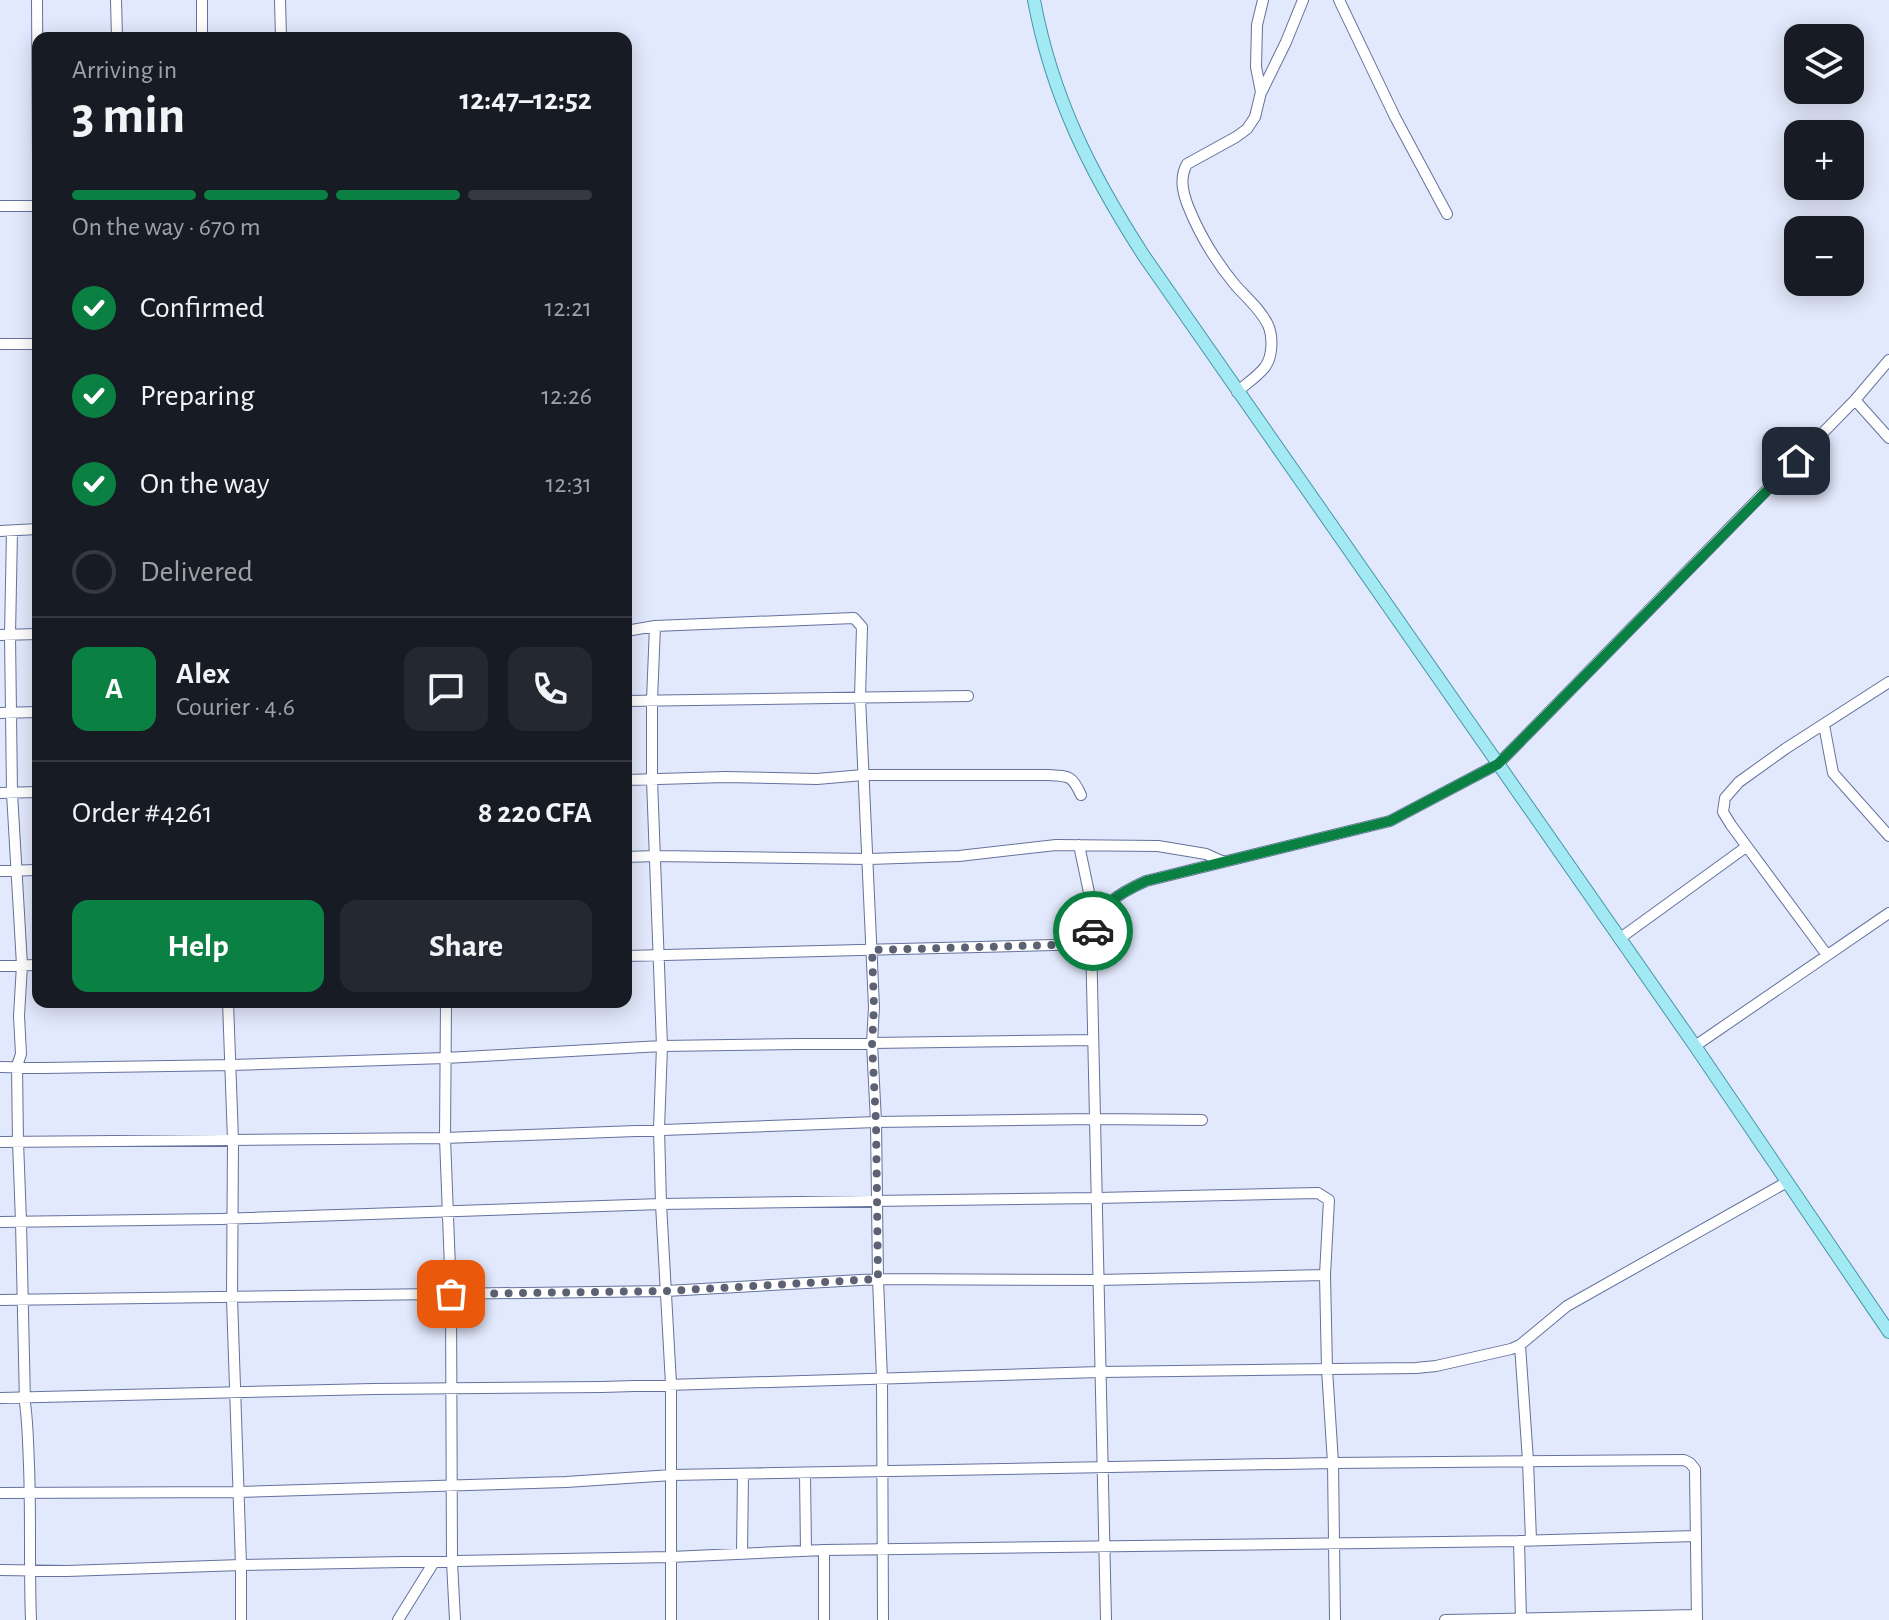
<!DOCTYPE html>
<meta charset="utf-8">
<style>
body{margin:0;font-family:"Alegreya Sans",sans-serif;background:#242831;color:#f1f3f6;height:100vh;display:flex;flex-direction:column;font-size:30px;white-space:nowrap}
*{box-sizing:border-box;margin:0}
p{font-size:26px;color:#9ea1a6}
.icon{flex:none;width:44px;height:44px;fill:none;stroke:currentColor;stroke-width:2;stroke-linecap:round;stroke-linejoin:round}
.map{position:relative;flex:1;overflow:hidden}
.details{position:absolute;left:32px;top:32px;width:600px;height:976px;display:flex;flex-direction:column;background:#171b24;border-radius:16px;box-shadow:0 4px 20px #0003}
.details>*{flex:none}
.controls{position:absolute;left:1784px;top:24px;display:grid;gap:16px}
.controls a{display:grid;place-items:center;width:80px;height:80px;border-radius:16px;background:#171b24;box-shadow:0 4px 20px #0003;font-size:40px}
.pin{position:absolute;display:grid;place-items:center;width:68px;height:68px;color:#fff;margin:-34px;border-radius:16px;box-shadow:0 4px 12px #0006}
.courier{position:absolute;display:grid;place-items:center;width:80px;height:80px;margin:-40px;border:6px solid #0b8043;border-radius:50%;background:#fff;color:#222;box-shadow:0 2px 10px #0007}
.headline em{font-style:normal;font-weight:600}
.headline div{display:flex;flex-direction:column-reverse}
.headline{display:flex;align-items:center;justify-content:space-between;height:136px;padding:0 40px}
h1{font-size:52px;font-weight:600;line-height:60px}
.bar{display:grid;grid-template-columns:repeat(4,1fr);gap:12px 8px;align-content:center;height:96px;padding:0 40px}
.bar i{height:10px;border-radius:6px;background:#363941}
.bar .current{background:#0b8043}
.bar p{grid-column:span 4}
.line{display:flex;align-items:center;gap:20px;padding:0 40px;border-top:2px solid #363941}
.line div{flex:1}
.round{display:grid;place-items:center;flex:none;width:84px;height:84px;border-radius:16px;background:#242831}
ol{padding:0 40px;list-style:none}
li{display:flex;align-items:center;gap:24px;height:88px}
li p{margin-inline-start:auto}
li .icon{padding:8px;border-radius:50%;background:#0b8043;color:#fff;stroke-width:4}
li:last-child{color:#9ea1a6}
li i{width:44px;height:44px;border:4px solid #363941;border-radius:50%}
.primary-button{display:flex;gap:16px;margin-top:auto;padding:16px 40px}
.primary-button a{flex:1;height:92px;border-radius:16px;background:#0b8043;color:#fff;font-size:32px;font-weight:600;line-height:92px;text-align:center}
.primary-button a+a{background:#242831;color:#f1f3f6}
.map>svg:first-child{display:block}
.lines{fill:none;stroke-linecap:round;stroke-linejoin:round}
.minor-casing{stroke:#64729d;stroke-width:12}
.major-casing{stroke:#4996a9;stroke-width:14}
.minor{stroke:#fff;stroke-width:10}
.major{stroke:#a3e9f4;stroke-width:12}
.done{stroke:#5c6274;stroke-width:8;stroke-dasharray:0 14.4}
.route{stroke:#0b8043;stroke-width:10}
</style>
<div class="map">
<svg width="1889" height="1620" viewBox="0 0 1889 1620">
<rect width="100%" height="100%" fill="#e2e9fc"/>
<g class="lines">
<defs>
<path id="minor" d="M37 0 38 161
M116 0 117 38
M202 0V38
M280 0 281 38
M1339 0 1395 117 1447 214
M1262 91 1286 42 1303 0
M0 206H38
M0 344H38
M1237 392C1246 384 1258 376 1265 367 1273 356 1273 336 1268 325 1261 310 1247 298 1236 286 1216 262 1200 236 1188 206 1183 193 1179 178 1187 164L1236 137 1247 129 1255 117 1261 92 1256 67 1257 25 1263 0
M1855 400 1889 438
M0 531 38 529
M12 531 10 635 11 713 12 793 22 965 19 1016 21 1054 17 1066 18 1141 21 1222 25 1403C28 1424 28 1444 29 1465 31 1517 29 1568 31 1620
M655 626 652 700V780L662 1046 659 1129 661 1204 671 1384V1620
M626 631 655 626 854 618 862 627 860 697 874 1007 872 1043 876 1122 878 1279 882 1379 883 1620
M0 635 38 634
M626 701 968 696
M0 713 38 712
M1824 725 1833 773 1889 836
M626 780 725 777 817 779 863 775H1048C1069 776 1072 775 1081 795
M0 793 38 792
M1079 845 1095 921
M626 857 654 856 869 859 959 856 1056 845 1158 846 1206 854 1224 862
M0 871 38 870
M1619 939 1746 847
M1827 955 1731 825 1723 812 1725 798 1739 782 1785 749 1889 682
M626 956 1091 944
M0 966 38 965
M228 1002 233 1140 232 1298 241 1565V1620
M446 1002 445 1138 451 1294 452 1562 455 1620
M1695 1046 1889 913
M0 1067 43 1068 232 1065 445 1058 662 1046 1093 1040
M0 1142 445 1138 876 1122 1095 1119 1202 1120
M0 1222 221 1219 661 1204 1097 1198 1318 1193 1329 1200 1325 1275 1327 1369 1333 1463 1335 1620
M0 1300 666 1291 878 1279 1098 1280 1325 1275
M1520 1345 1528 1461 1531 1540
M0 1398 373 1389 602 1387 1100 1372 1416 1368 1436 1366 1511 1349 1520 1345 1567 1306 1787 1182
M805 1474 806 1551
M0 1493 238 1492 566 1482 672 1475 1333 1463 1684 1460 1690 1463 1695 1469 1697 1620
M1519 1541 1521 1620
M824 1550V1620
M742 1553 743 1474
M0 1570 67 1571 241 1565 671 1557 824 1550 1519 1541 1696 1536
M398 1620 434 1562
M1106 1620 1091 937C1099 905 1117 894 1146 881L1390 821 1498 764 1855 400 1889 360
M1445 1620 1697 1615"/>
<path id="major" d="M1034 0C1052 97 1091 174 1144 256L1695 1046 1889 1332"/>
</defs>
<!-- minor casing -->
<use href="#minor" class="minor-casing"/>
<!-- major casing -->
<use href="#major" class="major-casing"/>
<!-- minor -->
<use href="#minor" class="minor"/>
<!-- major -->
<use href="#major" class="major"/>
</g>
<g class="lines">
<!-- done -->
<path class="done" d="M451 1294 666 1291 878 1279 876 1122 872 1043 874 1007 872 950 1091 944 1093 931"/>
<!-- route -->
<path class="route" d="M1093 931C1099 904 1122 892 1146 881L1390 821 1498 764 1796 461"/>
</g>
</svg>
<div class="controls">
<a><svg class="icon" aria-label="layers" viewBox="0 0 24 24"><path d="M12 4l9 5-9 5-9-5zM3 14l9 5 9-5"/></svg></a>
<a>+</a>
<a>−</a>
</div>
<div class="pin" style="left:451px;top:1294px;background:#ea580c"><svg class="icon" aria-label="bag" viewBox="0 0 24 24"><path d="M5 8h14l-1 12H6zM9 8a3 3 0 0 1 6 0"/></svg></div>
<div class="pin" style="left:1796px;top:461px;background:#1f2937"><svg class="icon" aria-label="home" viewBox="0 0 24 24"><path d="M3 11l9-7 9 7M6 9v11h12V9"/></svg></div>
<div class="courier" style="left:1093px;top:931px"><svg class="icon" aria-label="car" viewBox="0 0 24 24"><path d="M5 17H2v-5l4-1 3-4h7l3 4 3 1v5h-3M9 17h6M6 11h13"/><circle cx="7" cy="17" r="2"/><circle cx="17" cy="17" r="2"/></svg></div>
<section class="details">
<div class="headline"><div><h1>3 min</h1><p>Arriving in</p></div><em>12:47–12:52</em></div>
<div class="bar"><i class="current"></i><i class="current"></i><i class="current"></i><i></i><p>On the way · 670 m</p></div>
<ol>
<li><svg class="icon" aria-label="check" viewBox="0 0 24 24"><path d="M5 12l5 5 9-10"/></svg>Confirmed<p>12:21</p></li>
<li><svg class="icon" aria-label="check" viewBox="0 0 24 24"><path d="M5 12l5 5 9-10"/></svg>Preparing<p>12:26</p></li>
<li><svg class="icon" aria-label="check" viewBox="0 0 24 24"><path d="M5 12l5 5 9-10"/></svg>On the way<p>12:31</p></li>
<li><i></i>Delivered</li>
</ol>
<div class="line" style="height:144px"><b class="round" style="background:#0b8043;color:#fff">A</b><div><b>Alex</b><p>Courier · 4.6</p></div><a class="round"><svg class="icon" aria-label="chat" viewBox="0 0 24 24"><path d="M4 5h16v11H9l-5 4z"/></svg></a><a class="round"><svg class="icon" aria-label="phone" viewBox="0 0 24 24"><path d="M5 4h4l2 5-3 2q2 4 5 5l2-3 5 2v4C11 20 4 13 5 4z"/></svg></a></div>
<div class="line" style="height:104px"><div>Order #4261</div><b>8 220 CFA</b></div>
<div class="primary-button"><a>Help</a><a>Share</a></div>
</section>
</div>
